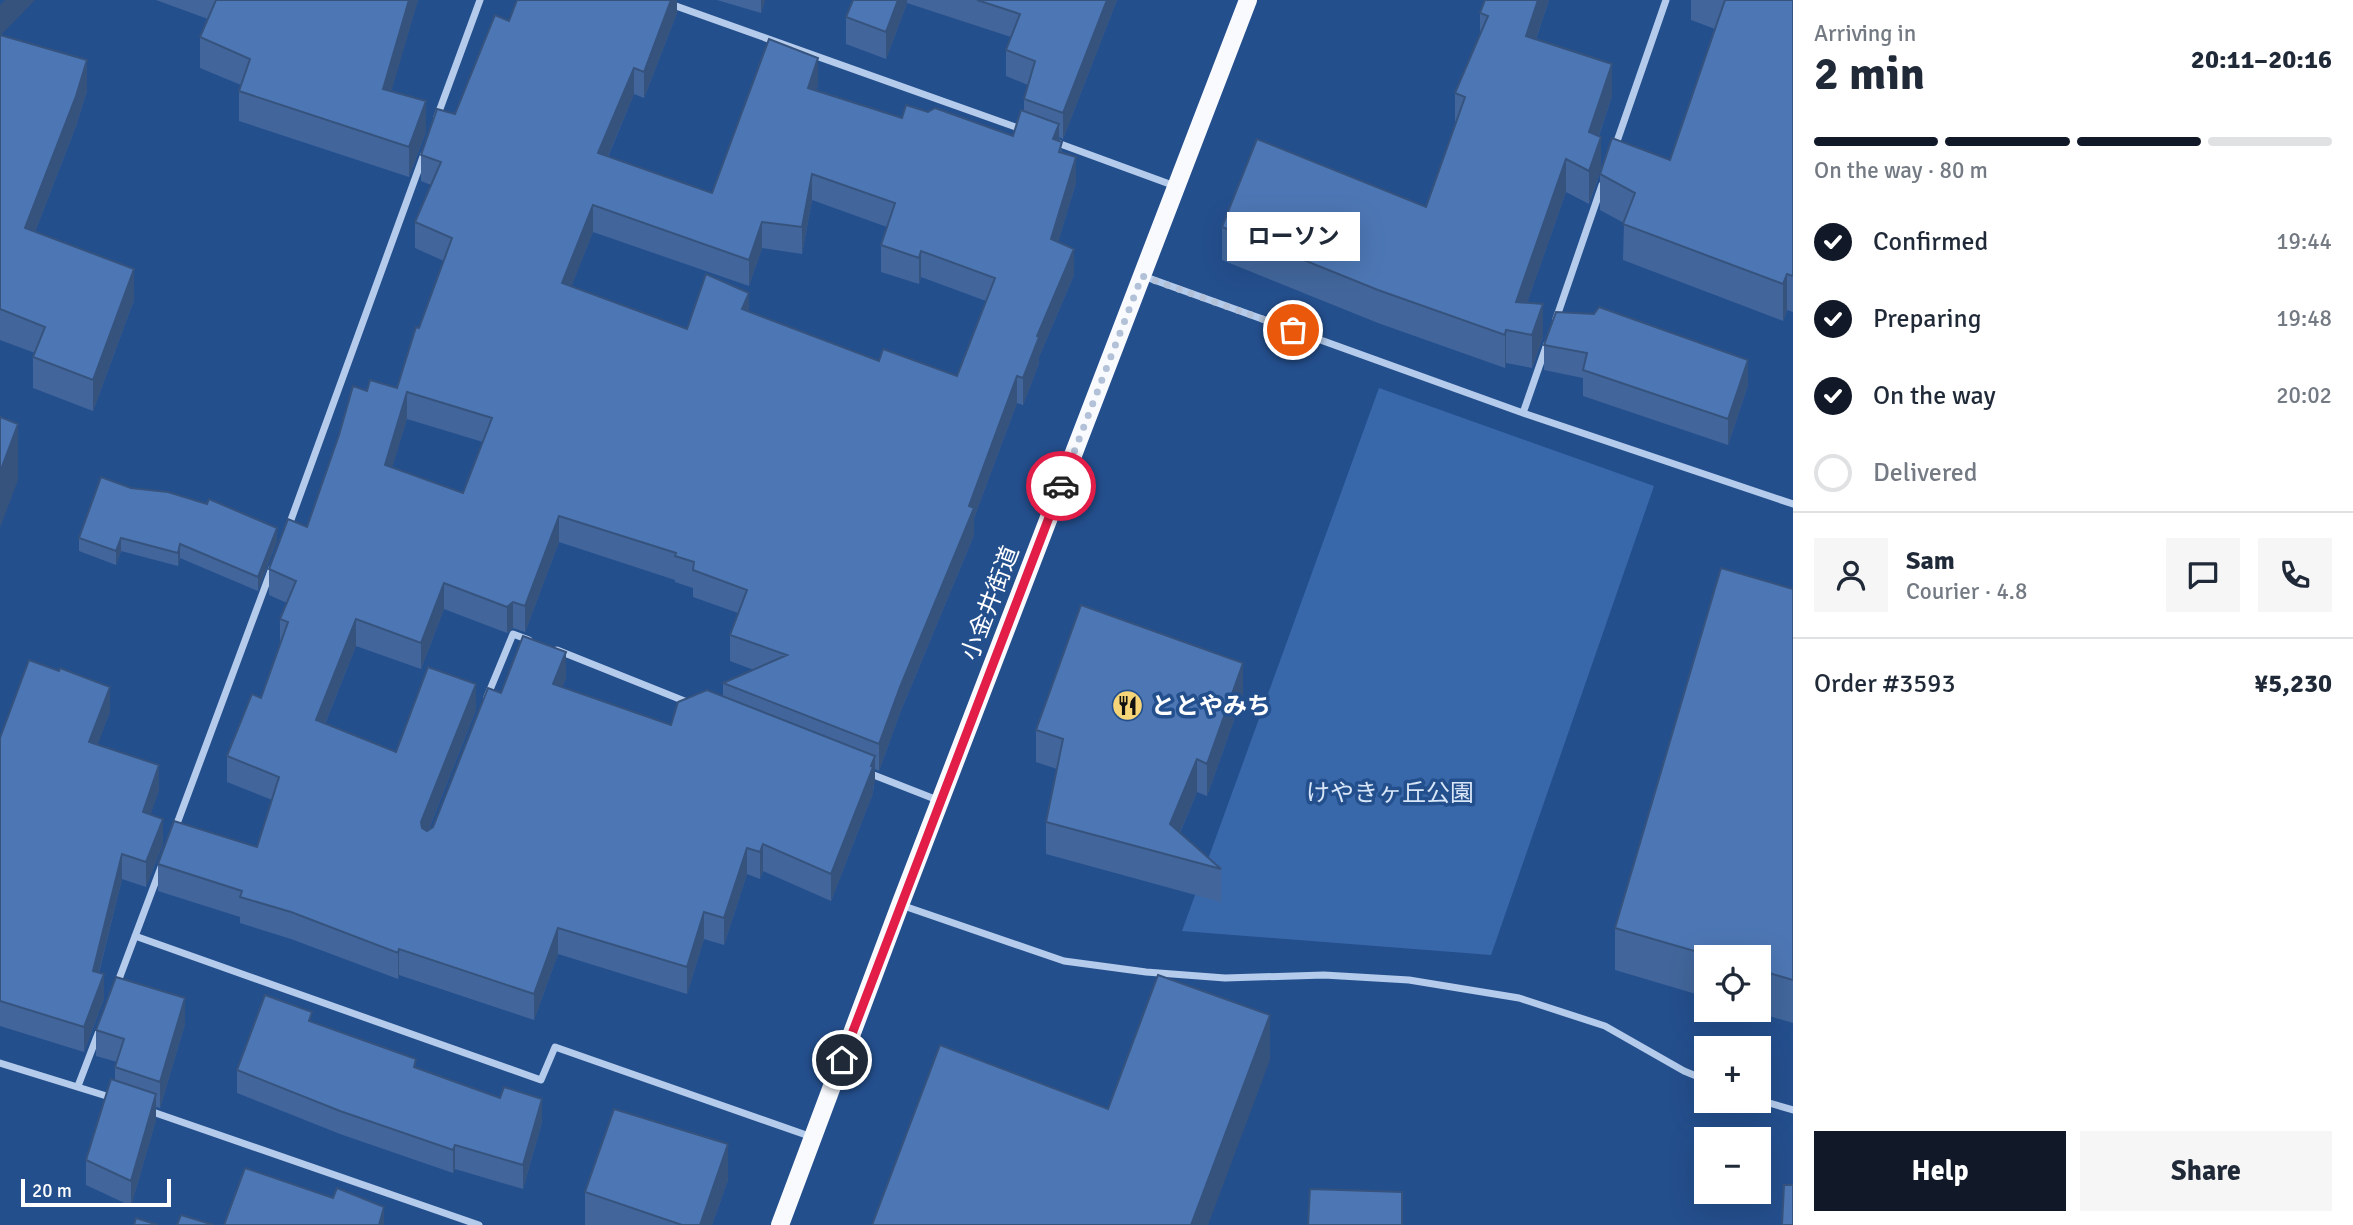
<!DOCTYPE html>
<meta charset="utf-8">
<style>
body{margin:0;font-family:Signika,"Noto Sans JP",sans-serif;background:#f6f6f7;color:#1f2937;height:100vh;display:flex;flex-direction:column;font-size:26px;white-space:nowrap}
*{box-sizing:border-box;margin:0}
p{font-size:23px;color:#747a83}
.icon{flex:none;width:38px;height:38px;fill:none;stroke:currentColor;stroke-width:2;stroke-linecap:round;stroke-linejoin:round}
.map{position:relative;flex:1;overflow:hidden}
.details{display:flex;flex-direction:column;background:#fff;width:560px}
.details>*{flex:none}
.tools{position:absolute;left:1694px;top:945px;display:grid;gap:14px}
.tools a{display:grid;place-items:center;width:77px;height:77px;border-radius:0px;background:#fff;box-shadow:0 7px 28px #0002;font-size:35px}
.scale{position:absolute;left:21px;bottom:18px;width:150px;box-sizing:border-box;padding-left:7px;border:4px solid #fff;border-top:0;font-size:19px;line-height:24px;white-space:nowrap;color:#fff;-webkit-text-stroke:5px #244f8d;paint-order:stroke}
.pin{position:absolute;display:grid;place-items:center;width:60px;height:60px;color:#fff;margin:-30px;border:4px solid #fff;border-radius:50%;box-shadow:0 2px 7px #0007}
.courier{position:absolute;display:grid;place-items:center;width:70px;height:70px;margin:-35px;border:5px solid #e11d48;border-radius:50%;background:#fff;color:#222;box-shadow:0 2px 9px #0007}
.bubble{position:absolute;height:49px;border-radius:0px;background:#fff;box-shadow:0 7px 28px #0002;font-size:23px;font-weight:700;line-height:49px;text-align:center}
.headline em{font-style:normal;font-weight:700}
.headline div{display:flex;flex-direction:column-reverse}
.headline{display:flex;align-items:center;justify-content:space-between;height:119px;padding:0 21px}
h1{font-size:46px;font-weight:700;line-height:52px}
.bar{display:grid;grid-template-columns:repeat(4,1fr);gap:10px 7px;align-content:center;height:84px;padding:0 21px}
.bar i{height:9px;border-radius:5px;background:#e0e1e3}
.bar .active{background:#111827}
.bar p{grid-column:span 4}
.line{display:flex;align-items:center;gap:18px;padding:0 21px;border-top:2px solid #e0e1e3}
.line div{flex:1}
.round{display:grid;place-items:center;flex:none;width:74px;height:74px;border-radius:0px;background:#f6f6f7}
ol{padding:0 21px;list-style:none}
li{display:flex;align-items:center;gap:21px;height:77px}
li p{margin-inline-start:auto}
li .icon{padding:7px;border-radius:50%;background:#111827;color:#fff;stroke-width:4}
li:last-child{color:#747a83}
li i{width:38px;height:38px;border:4px solid #e0e1e3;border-radius:50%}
.primary-button{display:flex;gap:14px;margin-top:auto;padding:14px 21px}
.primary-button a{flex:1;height:80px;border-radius:0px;background:#111827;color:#fff;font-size:28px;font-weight:700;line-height:80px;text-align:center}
.primary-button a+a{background:#f6f6f7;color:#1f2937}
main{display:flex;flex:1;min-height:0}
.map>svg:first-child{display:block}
.green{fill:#3968aa}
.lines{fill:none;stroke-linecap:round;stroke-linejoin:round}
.minor{stroke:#b4cbeb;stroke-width:7}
.primary{stroke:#f8fafe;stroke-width:18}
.wall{fill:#42669b;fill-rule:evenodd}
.shaded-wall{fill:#36537e}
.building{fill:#4d77b4;stroke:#36537e;stroke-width:2;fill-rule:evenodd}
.done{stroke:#b2c1d7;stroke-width:7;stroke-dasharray:0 12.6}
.route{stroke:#e11d48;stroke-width:9}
.labels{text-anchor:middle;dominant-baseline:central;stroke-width:7;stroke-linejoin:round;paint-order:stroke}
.street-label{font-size:24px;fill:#fff;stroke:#244f8d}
.poi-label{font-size:24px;font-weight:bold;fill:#fff;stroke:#244f8d;text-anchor:start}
.park-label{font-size:24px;fill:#d8e6f8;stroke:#244f8d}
</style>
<main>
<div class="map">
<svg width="1793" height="1225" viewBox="0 0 1793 1225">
<rect width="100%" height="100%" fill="#244f8d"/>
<!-- green -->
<path class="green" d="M1379 388 1654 486 1491 955 1182 931Z"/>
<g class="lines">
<!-- minor -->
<path class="minor" d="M659 0 1024 130
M437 117 480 0
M1055 142 1175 186
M1615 147 1666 0
M1143 276 1523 413 1793 504
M1556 319 1602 185
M1523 413 1547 344
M288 528 424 154
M557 650 692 704
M487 697 513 634 529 640
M866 772 940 801
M175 829 272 568
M901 905 1064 961 1146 972 1225 978 1324 975 1409 980 1519 998 1605 1026 1684 1071 1706 1080
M135 936 541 1080 555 1047 812 1137
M116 987 161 867
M0 1063 113 1098
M78 1086 99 1031
M1759 1100 1793 1110
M147 1110 479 1225"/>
<!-- primary -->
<path class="primary" d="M780 1225 900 905 1248 0"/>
</g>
<!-- wall -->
<path class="wall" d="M0 0 1 35 87 91 76 126 35 232 134 300 93 411 33 388V357L35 353 0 340Z
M156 0H418L391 91 426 132 409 177 239 121V91L241 85 200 68V37L208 19Z
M677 0V13L644 98 634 94 608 157 712 193 818 85 816 90 902 118 928 112 1013 136 1024 112V99L1028 85 1006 76V50L1011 37 907 3 886 59 846 44V17L853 0H1117L1063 139 1059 137 1062 153 1076 183 1058 242 1074 275 1039 357V363L1023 405 1017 403 974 518V535L900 713 879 771 875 769 873 793 831 901 763 871 760 879 747 874 724 945 704 939 687 994 558 954 534 1020 399 975 398 979 291 939 240 923V917L158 891V864L257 847 272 800 227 782V756L261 698 280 644V619L287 603 269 595V569L307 527 367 391 397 388 444 261 415 248V222L431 185 421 181V155L455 114 509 21ZM812 200 887 227 881 245V272L919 284 921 277 986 301 957 376 879 361 749 312 687 329 571 287 593 232 749 286 762 248 802 254ZM407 419 483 442 463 493 392 467ZM559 542 675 580V582L693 588V597L738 613 730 635V661L754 670 723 683V696L671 725 562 688 566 678 501 693 433 827 429 829 476 710 396 752 325 724 356 646 421 669 444 609 507 633 513 628 525 632Z
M717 0H765L761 13Z
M1549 0 1536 39 1612 96 1599 136 1601 170 1589 204 1566 192 1527 303 1543 337 1532 368 1506 363 1505 368 1378 323 1222 260V227L1426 207 1455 124V93L1480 34V13Z
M1691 0H1793V312L1787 310 1783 321 1623 260 1624 223 1600 210V174L1670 160 1715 29 1691 20Z
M1544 345 1748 385 1728 445 1583 396V378L1544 370Z
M79 538 277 541 258 591 180 558 178 566 121 551 116 565 79 551Z
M1793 589V1023L1749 1010H1759V957H1706V997L1615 970V928Z
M1243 695 1207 796 1197 792 1180 833 1221 869V902L1046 854V822L1057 769 1036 762V730Z
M110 712 97 745 159 790 150 815 163 844 146 887 122 879 99 973 104 999 84 1052 0 1026V738Z
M312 1022 542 1122 523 1189 455 1169 453 1173 340 1134 237 1093V1070Z
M185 1024 160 1108 156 1107V1120L131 1206 86 1185V1160L115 1080V1067L117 1062 96 1056V1030Z
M728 1180 712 1225H585V1192Z"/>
<!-- shaded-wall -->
<path class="shaded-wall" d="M5 0H35L0 36V5Z
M409 0H418L383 120V89Z
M671 0H677V13L644 98V72Z
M761 0H765L761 13Z
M898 0H907V3L886 59V32Z
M1107 0H1117L1063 139V113Z
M1538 0H1549L1526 68V36Z
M818 58V85L808 114V88Z
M87 60V91L76 126 25 258V228Z
M1612 64V96L1589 165V132Z
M634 68V94L598 180V153Z
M426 101V132L409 177V147Z
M1059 124V151L1053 139Z
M1601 137V170L1589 204V171Z
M1076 157V183L1051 265V239Z
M1566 159V192L1517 332 1516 302Z
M812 174V200L802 254V227Z
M593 205V232L562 310V283Z
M762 222V248L749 286V260Z
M1074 249V275L1039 357V363L1023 405V378L1037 336Z
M921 251V277L919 284V258Z
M134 269V300L93 411V380Z
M1787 274V310L1783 321V284Z
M749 293V319L742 309Z
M1543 304V337L1532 368V335Z
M1506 330V363L1505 368V335Z
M1748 360V385L1728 445V419Z
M1017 376V403L974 518V535L900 713 879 771V744Z
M407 392V419L385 491V465Z
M18 424V480L0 528V472Z
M559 516V542L525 632V606Z
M277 528V541L258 591V577Z
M121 538V551L116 565V551Z
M180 544V558L178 566V553Z
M444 583V609L421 669V643Z
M513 602V628L507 633V607Z
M356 619V646L316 746V720Z
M566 652V678L553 711V684Z
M1243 663V695L1207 796V764Z
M476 684V710L421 849V822Z
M110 687V712L89 767V742Z
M875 756V782L873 787V793L831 901V874Z
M1197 759V792L1170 856V824Z
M159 765V790L143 837V812Z
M163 819V844L146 887V862Z
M763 844V871L760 879V852Z
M747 848V874L724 945V918Z
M122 854V879L93 996V971Z
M704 912V939L687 994V967Z
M558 928V954L534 1020V994Z
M399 949V975L398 979V953Z
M104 974V999L84 1052V1027Z
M185 998V1024L160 1108V1082Z
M1270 1015V1060L1208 1225H1191Z
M156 1094V1120L131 1206V1181Z
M542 1099V1122L523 1189V1165Z
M728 1144V1180L712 1225H700Z
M455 1145V1169L453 1173V1150Z
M384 1207V1225H379Z"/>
<!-- building -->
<path class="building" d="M216 0H409L383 89 426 101 409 147 239 91 250 59 200 37Z
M517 0H671L644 72 634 68 598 153 712 193 769 39 818 58 808 88 902 118 906 105 928 112 935 108 1013 136 1021 110 1059 124 1053 139 1062 142 1059 152 1076 157 1051 239 1074 249 1037 336 1039 337 1023 378 1017 376 969 506 974 508 900 687 879 744 723 683 787 655 730 635 747 590 693 570 694 562 675 556 676 553 559 516 525 606 513 602 507 607 444 583 421 643 356 619 316 720 396 752 428 667 476 684 421 822 422 828 427 831 433 827 488 688 501 693 523 636 566 652 553 684 671 725 678 702 707 690 875 756 871 766 873 767 831 874 763 844 760 852 747 848 724 918 704 912 687 967 558 928 534 994 399 949 398 953 291 912 240 897 242 891 158 864 174 821 257 847 279 777 227 756 252 694 261 698 288 622 280 619 296 581 269 569 288 519 307 527 339 435 353 386 367 391 370 380 397 388 416 327 419 328 452 238 415 222 441 162 421 155 437 109 455 114 495 15 509 21ZM812 174 895 203 881 245 919 258 921 251 995 278 957 376 883 349 879 361 742 309 749 293 706 274 687 329 562 283 593 205 749 260 762 222 802 227ZM407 392 492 418 463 493 385 465Z
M853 0H898L886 32 846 17Z
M977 0H1107L1063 113 1024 99 1035 61 1006 50 1020 14Z
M1485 0H1538L1526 36 1612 64 1589 132 1601 137 1589 171 1566 159 1516 302 1543 304 1532 335 1506 330 1505 335 1378 290 1222 227 1257 139 1426 207 1465 97 1455 93 1488 16 1480 13Z
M1725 0H1793V276L1787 274 1783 284 1623 224 1635 193 1600 174 1612 138 1670 160Z
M0 35 87 60 76 96 25 228 134 269 93 380 33 357 45 327 0 309Z
M1599 307 1748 360 1728 419 1583 370 1587 353 1544 345 1556 312 1594 314Z
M0 417 18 424 0 472Z
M101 477 131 488 168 492 207 504 209 499 277 528 258 577 180 544 178 553 121 538 116 551 79 538Z
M1721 568 1793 589V980L1759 970V957H1715L1615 928Z
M1081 605 1243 663 1207 764 1197 759 1170 824 1221 869 1046 822 1063 739 1036 730Z
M29 660 59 671 60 668 110 687 89 742 159 765 143 812 163 819 146 862 122 854 93 971 104 974 84 1027 0 1001V738Z
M1158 975 1270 1015 1191 1225H872L940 1045 1108 1109Z
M116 977 185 998 160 1082 115 1067 124 1039 96 1030Z
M265 995 312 1012 309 1021 416 1059 414 1067 500 1098 504 1087 542 1099 523 1165 455 1145 453 1150 340 1111 237 1070Z
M111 1079 156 1094 131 1181 86 1160Z
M614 1109 728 1144 700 1225H682L585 1192Z
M245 1168 333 1198 337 1188 384 1207 379 1225H224Z
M1784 1185H1793V1225H1782Z
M1310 1189 1402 1192V1225H1308Z
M181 1215 214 1225H177Z
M136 1218 158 1225H134Z"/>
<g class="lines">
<!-- done -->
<path class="done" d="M1061 486 1142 276 1293 330"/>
<!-- route -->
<path class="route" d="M842 1060 1061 486"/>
</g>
<!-- icons -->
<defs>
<symbol id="restaurant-disc" viewBox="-11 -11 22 22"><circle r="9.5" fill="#f5d577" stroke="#244f8d"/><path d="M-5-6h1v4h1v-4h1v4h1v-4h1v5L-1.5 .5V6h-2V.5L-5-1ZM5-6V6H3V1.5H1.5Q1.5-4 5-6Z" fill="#111"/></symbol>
</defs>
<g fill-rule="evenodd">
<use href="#restaurant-disc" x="1110" y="688" width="35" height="35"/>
</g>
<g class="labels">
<!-- street labels -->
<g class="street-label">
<text transform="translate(990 603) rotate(-69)">小金井街道</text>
</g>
<!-- poi labels -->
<g class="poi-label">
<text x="1151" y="706">ととやみち</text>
</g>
<!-- park labels -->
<g class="park-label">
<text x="1390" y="793">けやきヶ丘公園</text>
</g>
</g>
</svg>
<div class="tools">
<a><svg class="icon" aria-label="locate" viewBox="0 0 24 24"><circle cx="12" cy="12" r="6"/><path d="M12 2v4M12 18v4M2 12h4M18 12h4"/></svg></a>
<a>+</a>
<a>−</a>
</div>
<div class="scale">20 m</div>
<div class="pin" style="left:1293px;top:330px;background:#ea580c"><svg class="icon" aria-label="bag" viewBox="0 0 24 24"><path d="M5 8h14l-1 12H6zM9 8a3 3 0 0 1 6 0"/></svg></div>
<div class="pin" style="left:842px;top:1060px;background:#1f2937"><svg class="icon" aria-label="home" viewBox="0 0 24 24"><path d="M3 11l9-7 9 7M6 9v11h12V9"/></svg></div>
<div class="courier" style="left:1061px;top:486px"><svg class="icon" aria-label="car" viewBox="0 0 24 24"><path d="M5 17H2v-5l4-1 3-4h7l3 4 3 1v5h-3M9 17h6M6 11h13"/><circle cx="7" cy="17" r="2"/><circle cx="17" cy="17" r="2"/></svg></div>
<div class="bubble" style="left:1227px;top:212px;width:133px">ローソン</div>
</div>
<section class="details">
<div class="headline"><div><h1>2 min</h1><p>Arriving in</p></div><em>20:11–20:16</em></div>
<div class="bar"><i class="active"></i><i class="active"></i><i class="active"></i><i></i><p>On the way · 80 m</p></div>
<ol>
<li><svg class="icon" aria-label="check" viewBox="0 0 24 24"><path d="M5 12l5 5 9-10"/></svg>Confirmed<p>19:44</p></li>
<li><svg class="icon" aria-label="check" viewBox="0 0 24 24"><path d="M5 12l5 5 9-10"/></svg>Preparing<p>19:48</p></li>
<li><svg class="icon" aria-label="check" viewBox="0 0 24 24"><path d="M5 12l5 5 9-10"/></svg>On the way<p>20:02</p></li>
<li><i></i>Delivered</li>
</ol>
<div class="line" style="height:126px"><a class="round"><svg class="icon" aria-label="person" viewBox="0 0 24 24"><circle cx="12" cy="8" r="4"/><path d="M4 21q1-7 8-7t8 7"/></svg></a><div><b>Sam</b><p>Courier · 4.8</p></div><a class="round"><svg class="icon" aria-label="chat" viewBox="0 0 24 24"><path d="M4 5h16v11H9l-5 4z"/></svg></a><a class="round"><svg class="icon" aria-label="phone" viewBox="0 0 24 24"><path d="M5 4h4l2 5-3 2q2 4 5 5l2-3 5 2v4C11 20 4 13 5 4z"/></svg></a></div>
<div class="line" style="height:91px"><div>Order #3593</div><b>¥5,230</b></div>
<div class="primary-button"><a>Help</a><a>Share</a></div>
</section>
</main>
